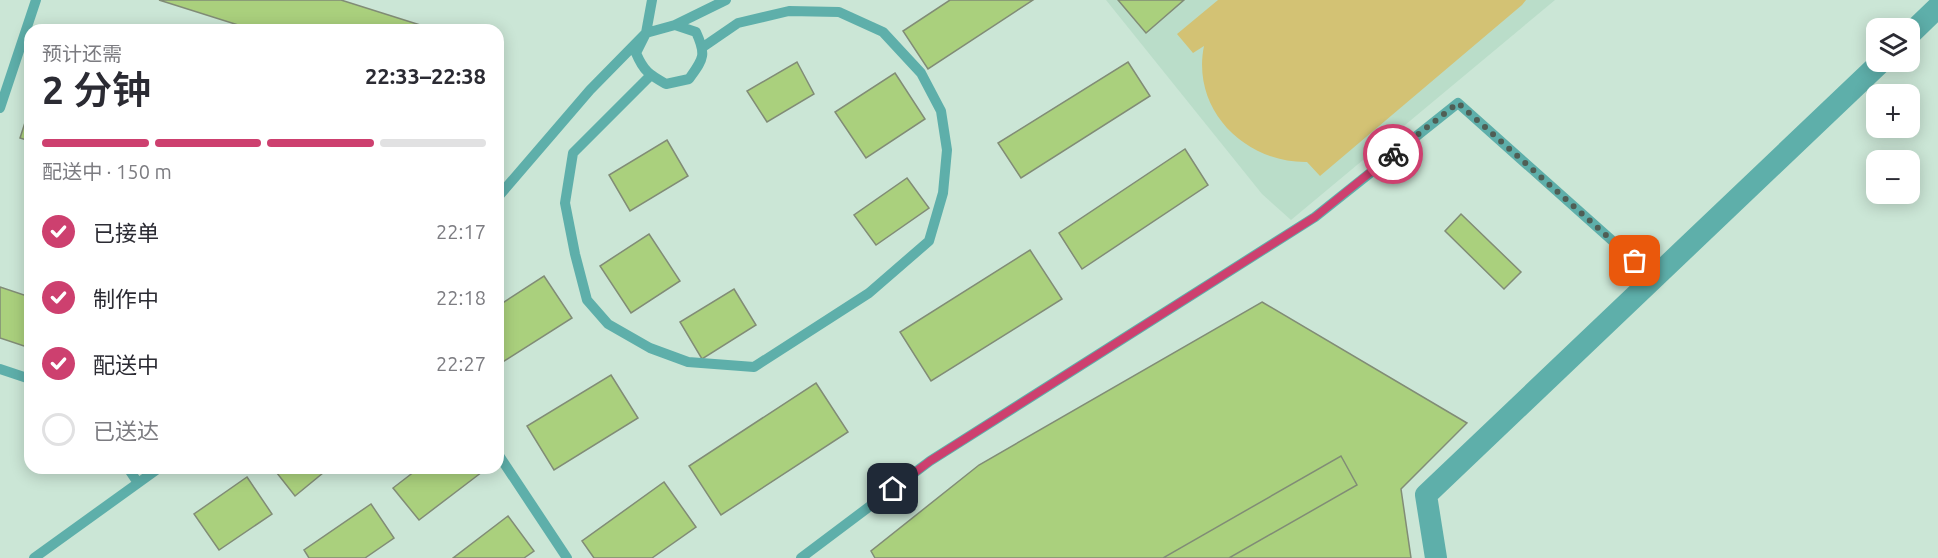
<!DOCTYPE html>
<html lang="zh">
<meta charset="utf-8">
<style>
body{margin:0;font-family:Ubuntu,"Noto Sans SC",sans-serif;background:#f7f7f7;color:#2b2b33;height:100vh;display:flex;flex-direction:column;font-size:22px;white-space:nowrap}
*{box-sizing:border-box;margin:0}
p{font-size:20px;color:#7c7c81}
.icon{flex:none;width:33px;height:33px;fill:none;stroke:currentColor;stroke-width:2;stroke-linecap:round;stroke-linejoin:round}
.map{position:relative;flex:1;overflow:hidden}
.drawer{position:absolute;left:24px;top:24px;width:480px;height:450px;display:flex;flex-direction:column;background:#fff;border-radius:18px;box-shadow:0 3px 15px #0003}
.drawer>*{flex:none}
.tools{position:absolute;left:1866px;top:18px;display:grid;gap:12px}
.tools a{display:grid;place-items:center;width:54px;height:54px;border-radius:12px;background:#fff;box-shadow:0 3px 15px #0003;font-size:30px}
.pin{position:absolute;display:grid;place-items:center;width:51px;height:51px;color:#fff;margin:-26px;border-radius:12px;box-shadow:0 3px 9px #0006}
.courier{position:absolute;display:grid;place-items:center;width:60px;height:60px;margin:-30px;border:4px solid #cd406f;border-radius:50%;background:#fff;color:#222;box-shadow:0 2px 8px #0007}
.overview em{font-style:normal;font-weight:600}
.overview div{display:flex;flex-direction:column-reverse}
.overview{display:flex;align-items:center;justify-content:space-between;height:102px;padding:0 18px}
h1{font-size:39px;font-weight:600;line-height:45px}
.bar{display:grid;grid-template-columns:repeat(4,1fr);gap:9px 6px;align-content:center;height:72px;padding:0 18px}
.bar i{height:8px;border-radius:4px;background:#e1e1e2}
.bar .active{background:#cd406f}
.bar p{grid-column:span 4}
ol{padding:0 18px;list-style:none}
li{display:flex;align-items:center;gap:18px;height:66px}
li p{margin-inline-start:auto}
li .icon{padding:6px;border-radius:50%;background:#cd406f;color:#fff;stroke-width:4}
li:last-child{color:#7c7c81}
li i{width:33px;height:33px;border:3px solid #e1e1e2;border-radius:50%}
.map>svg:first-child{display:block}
.built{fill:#baddc9}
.green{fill:#d3c274}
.building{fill:#aad07d;stroke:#818c76;stroke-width:1.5}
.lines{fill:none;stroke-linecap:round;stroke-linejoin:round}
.lane{stroke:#5eafaa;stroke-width:10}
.street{stroke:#5eafaa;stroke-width:22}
.done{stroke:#4f5e55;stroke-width:6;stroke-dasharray:0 10.8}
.route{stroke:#cd406f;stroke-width:8}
</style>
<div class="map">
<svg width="1938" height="558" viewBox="0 0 1938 558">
<rect width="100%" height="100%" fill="#cbe6d6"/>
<!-- built -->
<path class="built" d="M1106 0H1555L1291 220 1262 194Z"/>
<!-- green -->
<path class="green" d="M1218 0H1526L1522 5 1320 176 1307 162C1245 163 1191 110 1204 46L1193 53 1177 34Z"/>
<!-- building -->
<path class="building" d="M159 0H341L436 30H254Z
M950 0H1033L928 69 903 31Z
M1118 0H1184L1146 33Z
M797 62 814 94 767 122 747 91Z
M1128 62 1150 96 1021 178 998 143Z
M895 73 925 119 866 158 835 112Z
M30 107V141L20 138Z
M667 140 688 176 630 211 609 175Z
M1185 149 1208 185 1082 269 1059 233Z
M907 178 929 208 876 245 854 215Z
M1461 214 1521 272 1504 289 1445 231Z
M649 234 680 281 631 313 600 266Z
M1030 250 1062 299 931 381 900 332Z
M544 276 572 318 498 365V306Z
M0 287 30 297V348L0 338Z
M734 289 756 325 702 359 680 322Z
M1262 302 1467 423 1401 489 1411 558H875L871 551 979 465Z
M611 375 638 418 554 470 527 426Z
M816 383 848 432 721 515 689 466Z
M1341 456 1357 485 1229 558H1163Z
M273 468H329L295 496Z
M419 468H486V469L419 520 393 488Z
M247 477 272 514 219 550 194 514Z
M664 482 696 527 652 558H594L582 541Z
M371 504 394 538 365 558H309L304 550Z
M508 516 534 551 524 558H453Z"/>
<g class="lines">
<!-- lane -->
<path class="lane" d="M675 25 696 32C707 56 703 59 689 79L666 84C650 75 644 72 636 53L646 33 675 25 726 0
M651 75 573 153 565 203 575 254 587 300 608 324 650 348 688 362 754 367 869 293 929 241 943 193 947 150 941 111 921 73 883 32 839 12 789 11 738 23 703 47
M0 108 36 0
M498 197 590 90 646 33 652 0
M0 369 30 379
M498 454 567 558
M128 468 138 483
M34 558 159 468
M801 558 930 461 1315 217 1458 103 1653 277"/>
<!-- street -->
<path class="street" d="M1910 34 1938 7
M1436 558 1426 495 1881 62"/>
</g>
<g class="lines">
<!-- done -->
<path class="done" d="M1393 154 1458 103 1635 261"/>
<!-- route -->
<path class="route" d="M893 489 930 461 1315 217 1393 154"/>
</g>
</svg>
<div class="tools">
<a><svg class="icon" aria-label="layers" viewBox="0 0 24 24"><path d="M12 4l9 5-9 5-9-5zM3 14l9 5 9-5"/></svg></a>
<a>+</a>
<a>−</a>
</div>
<div class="pin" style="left:1635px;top:261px;background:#ea580c"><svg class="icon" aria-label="bag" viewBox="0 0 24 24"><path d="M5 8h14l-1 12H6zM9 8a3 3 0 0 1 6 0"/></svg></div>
<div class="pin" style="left:893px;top:489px;background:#1f2937"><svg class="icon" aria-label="home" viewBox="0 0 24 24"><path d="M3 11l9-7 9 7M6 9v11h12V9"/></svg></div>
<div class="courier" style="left:1393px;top:154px"><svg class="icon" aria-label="bike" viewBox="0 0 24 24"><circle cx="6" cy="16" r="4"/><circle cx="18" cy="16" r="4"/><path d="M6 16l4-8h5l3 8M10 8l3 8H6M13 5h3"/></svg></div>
<section class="drawer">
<div class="overview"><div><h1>2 分钟</h1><p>预计还需</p></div><em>22:33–22:38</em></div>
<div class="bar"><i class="active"></i><i class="active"></i><i class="active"></i><i></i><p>配送中 · 150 m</p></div>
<ol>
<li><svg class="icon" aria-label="check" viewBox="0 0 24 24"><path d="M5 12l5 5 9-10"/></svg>已接单<p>22:17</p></li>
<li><svg class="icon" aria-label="check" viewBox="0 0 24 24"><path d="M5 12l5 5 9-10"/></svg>制作中<p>22:18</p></li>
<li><svg class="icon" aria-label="check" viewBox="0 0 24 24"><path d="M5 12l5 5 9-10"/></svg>配送中<p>22:27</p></li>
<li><i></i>已送达</li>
</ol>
</section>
</div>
